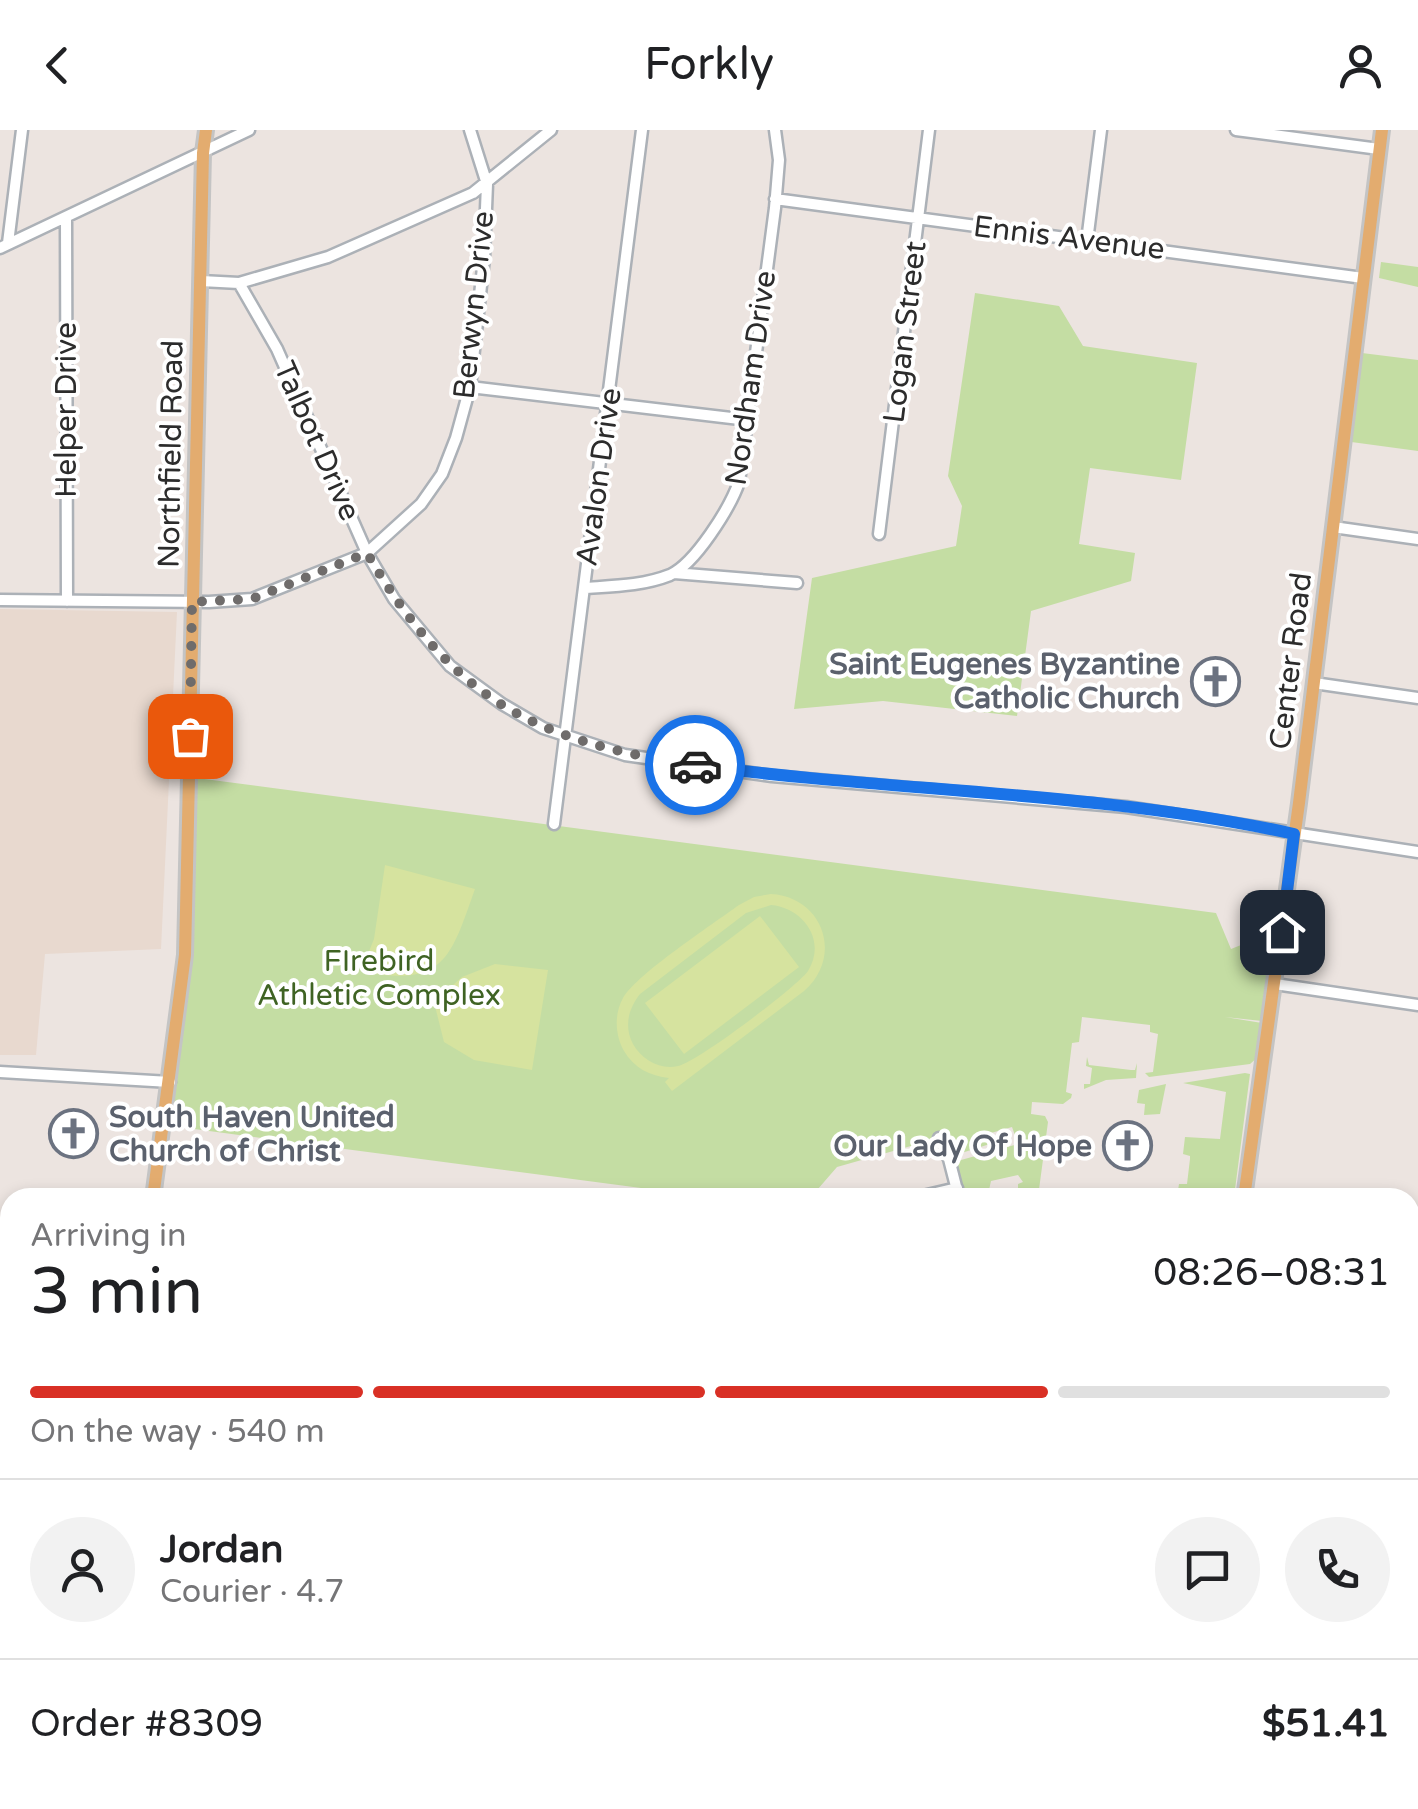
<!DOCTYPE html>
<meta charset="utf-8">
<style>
body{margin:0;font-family:"Varela Round",sans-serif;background:#f2f2f2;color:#202124;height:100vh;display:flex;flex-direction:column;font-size:38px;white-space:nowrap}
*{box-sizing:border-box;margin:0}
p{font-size:32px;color:#757577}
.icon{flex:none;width:55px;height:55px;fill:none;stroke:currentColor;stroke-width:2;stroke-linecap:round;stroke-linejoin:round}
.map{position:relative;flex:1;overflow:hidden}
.drawer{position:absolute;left:0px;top:1058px;width:1420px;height:622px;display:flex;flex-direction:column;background:#fff;border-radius:30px 30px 0 0;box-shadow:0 5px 15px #0003}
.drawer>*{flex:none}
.pin{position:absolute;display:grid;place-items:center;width:85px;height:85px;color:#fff;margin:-42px;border-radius:20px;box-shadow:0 5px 15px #0006}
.courier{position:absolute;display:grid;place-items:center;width:100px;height:100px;margin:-50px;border:8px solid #1a73e8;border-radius:50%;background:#fff;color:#222;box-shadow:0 2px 12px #0007}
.summary em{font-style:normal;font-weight:600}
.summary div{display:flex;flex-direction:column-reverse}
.summary{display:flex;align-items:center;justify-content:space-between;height:170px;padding:0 30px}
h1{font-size:65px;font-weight:600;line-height:75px}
.bar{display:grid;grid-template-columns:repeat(4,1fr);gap:15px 10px;align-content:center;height:120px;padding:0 30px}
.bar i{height:12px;border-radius:8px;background:#e0e0e0}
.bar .on{background:#d93025}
.bar p{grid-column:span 4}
.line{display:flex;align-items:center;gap:25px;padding:0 30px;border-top:2px solid #e0e0e0}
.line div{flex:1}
.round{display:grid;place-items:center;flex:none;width:105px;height:105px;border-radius:52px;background:#f2f2f2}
header{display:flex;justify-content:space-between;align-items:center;height:130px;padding:0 30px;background:#fff;font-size:45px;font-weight:600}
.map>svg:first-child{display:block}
.education{fill:#e8d9cf}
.green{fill:#c4dda3}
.pitch{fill:#d6e39f;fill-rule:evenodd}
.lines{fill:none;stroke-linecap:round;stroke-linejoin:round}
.minor-casing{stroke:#acb1b7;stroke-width:15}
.major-casing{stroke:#c4c4c4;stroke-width:18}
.minor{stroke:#fff;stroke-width:10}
.major{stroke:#e3ac6f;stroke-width:12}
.done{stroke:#6f6c6b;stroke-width:10;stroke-dasharray:0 18}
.route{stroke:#1a73e8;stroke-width:12}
.labels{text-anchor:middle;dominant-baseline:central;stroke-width:8;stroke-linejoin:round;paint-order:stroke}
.street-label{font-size:30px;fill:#2c2c2c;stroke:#fff}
.worship-label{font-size:30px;font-weight:bold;fill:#5b616d;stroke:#fff;text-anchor:end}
.park-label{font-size:30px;fill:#3f6323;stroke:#fff}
</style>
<header><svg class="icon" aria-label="back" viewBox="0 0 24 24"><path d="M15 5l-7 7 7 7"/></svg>Forkly<svg class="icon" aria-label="person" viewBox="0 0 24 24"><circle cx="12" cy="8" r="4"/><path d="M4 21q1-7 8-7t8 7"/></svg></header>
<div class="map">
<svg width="1418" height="1679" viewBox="0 0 1418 1679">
<rect width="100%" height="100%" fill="#ece4e0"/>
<!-- education -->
<path class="education" d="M0 479 177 482 161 819 45 824 36 925H0Z"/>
<!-- green -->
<path class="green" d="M1381 132 1418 137V157L1379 148Z
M975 163 1059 176 1083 216 1197 233 1181 350 1090 338 1079 414 1135 423 1131 451 1031 481 1017 586 883 571 794 579 812 448 956 416 962 376 948 346Z
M1354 222 1418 230V321L1344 311Z
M189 647 1216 783 1231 819 1274 802 1262 891 1225 887 1262 893 1258 927 1250 934 1149 947 1145 943 1153 942 1158 904 1150 902V895L1082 887 1079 912 1072 913 1066 962 1072 964 1071 968 1063 974 1032 972 1031 984 1045 986 1048 992 1038 1067H997L1015 1064 1014 1061 1018 1060V1054L1023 1052 1018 1045 991 1051 989 1060 963 1064 954 1032 1018 1014 1012 997 991 1003 993 1013 952 1026 941 1001 939 1008 837 1037 811 1067 717 1068 164 995 185 825Z
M1087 927 1089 935 1131 940H1135L1137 933 1136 948 1106 950 1084 959V954H1090L1092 938 1086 936Z
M1245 943 1250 944 1234 1067H1177L1179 1054H1187L1190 1029V1026L1183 1024 1185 1007 1220 1009 1226 962 1183 953Z
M1166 954 1160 984 1144 985 1145 974 1137 973 1139 960Z
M0 1564 10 1566V1670H70L69 1679H0Z"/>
<!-- pitch -->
<path class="pitch" d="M385 735 475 759C451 826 445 859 361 841L374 809Z
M771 764C823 767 844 826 804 861L672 961 665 952 669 948C650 946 634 938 624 921 615 905 614 884 623 868 637 844 713 794 739 775L754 767ZM771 775C803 778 827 810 808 841 798 856 696 933 678 936 660 940 642 930 633 914 624 897 628 879 640 864L746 783Z
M760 786 799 837 684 924 645 873Z
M495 834 548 840 532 940 474 930 444 912 434 872 462 847Z"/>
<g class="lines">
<defs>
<path id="minor" d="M1236 0 1379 19
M775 69 1363 148
M66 88 67 471
M1087 111 1101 0
M8 113 22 0
M0 118 249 0
M201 151 239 153 328 127 473 63 551 0
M239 153 277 219 367 423 394 469 450 536 502 574 543 598 625 625 772 646 1126 677 1418 722
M470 257 748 290
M1333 397 1418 409
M879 404 929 0
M674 443 797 453
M584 458C613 456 642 456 670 445 695 434 730 378 739 352L775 78 779 30 775 0
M0 470 209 472 252 469 367 423 421 374 442 344 456 308 470 257 484 128 487 54 470 0
M1314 553 1418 568
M554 694 642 0
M1275 854 1418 875
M0 942 170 952
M939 1008 949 1029 959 1068
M914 1068 957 1058
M1410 1215 1418 1216
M1410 1338 1418 1340
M0 1386 10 1378
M1410 1503 1418 1510
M1410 1550 1418 1543
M650 1670 652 1679
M660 1670 664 1679
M1030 1679 1032 1670"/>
<path id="major" d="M153 1068 185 825 203 23 206 0
M1244 1068 1299 673 1382 0
M0 1546 10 1548
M0 1565 10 1566
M430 1670 450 1679
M69 1679 70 1670
M1167 1679 1168 1670"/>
</defs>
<!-- minor casing -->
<use href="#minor" class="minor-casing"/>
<!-- major casing -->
<use href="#major" class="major-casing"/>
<!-- minor -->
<use href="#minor" class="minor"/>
<!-- major -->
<use href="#major" class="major"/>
</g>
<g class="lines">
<!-- done -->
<path class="done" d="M190 606 192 472 252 469 367 423C452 568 531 611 695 635"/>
<!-- route -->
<path class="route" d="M695 635C894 662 1098 661 1294 704L1282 802"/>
</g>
<!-- icons -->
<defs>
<symbol id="church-ring" viewBox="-11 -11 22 22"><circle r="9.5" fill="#fff" stroke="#6b7280" stroke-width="1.5"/><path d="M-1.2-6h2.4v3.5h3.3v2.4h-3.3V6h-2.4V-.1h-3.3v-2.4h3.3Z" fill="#6b7280"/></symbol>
</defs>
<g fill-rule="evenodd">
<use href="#church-ring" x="1188" y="524" width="55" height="55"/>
<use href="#church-ring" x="46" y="976" width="55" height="55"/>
<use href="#church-ring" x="1100" y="988" width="55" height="55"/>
</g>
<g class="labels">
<!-- street labels -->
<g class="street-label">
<text transform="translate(1069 108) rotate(7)">Ennis Avenue</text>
<text transform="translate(474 175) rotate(-84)">Berwyn Drive</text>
<text transform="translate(905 202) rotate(-83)">Logan Street</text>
<text transform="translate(751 248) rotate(-82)">Nordham Drive</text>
<text transform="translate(66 280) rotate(-90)">Helper Drive</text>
<text transform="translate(317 311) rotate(66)">Talbot Drive</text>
<text transform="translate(171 324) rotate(-89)">Northfield Road</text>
<text transform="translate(599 347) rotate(-82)">Avalon Drive</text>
<text transform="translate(1291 531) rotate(-83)">Center Road</text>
</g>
<!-- worship labels -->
<g class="worship-label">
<text x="1180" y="534">Saint Eugenes Byzantine<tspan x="1180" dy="34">Catholic Church</tspan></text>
<text x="109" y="987" text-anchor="start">South Haven United<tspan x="109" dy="34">Church of Christ</tspan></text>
<text x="1092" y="1016">Our Lady Of Hope</text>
</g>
<!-- park labels -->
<g class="park-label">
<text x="379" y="831">FIrebird<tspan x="379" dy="34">Athletic Complex</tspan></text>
</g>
</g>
</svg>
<div class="pin" style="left:190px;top:606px;background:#ea580c"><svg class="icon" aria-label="bag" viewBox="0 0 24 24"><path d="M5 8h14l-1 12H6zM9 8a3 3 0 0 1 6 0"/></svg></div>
<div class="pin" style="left:1282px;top:802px;background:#1f2937"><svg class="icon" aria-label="home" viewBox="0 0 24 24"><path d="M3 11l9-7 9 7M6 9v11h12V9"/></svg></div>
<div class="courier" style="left:695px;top:635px"><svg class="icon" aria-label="car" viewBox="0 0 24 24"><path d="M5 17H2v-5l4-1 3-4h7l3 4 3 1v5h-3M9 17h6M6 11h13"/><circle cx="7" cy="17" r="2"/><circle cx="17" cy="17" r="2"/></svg></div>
<section class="drawer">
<div class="summary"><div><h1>3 min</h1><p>Arriving in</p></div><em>08:26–08:31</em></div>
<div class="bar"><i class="on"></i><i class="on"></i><i class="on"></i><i></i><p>On the way · 540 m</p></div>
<div class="line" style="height:180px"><a class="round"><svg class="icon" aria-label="person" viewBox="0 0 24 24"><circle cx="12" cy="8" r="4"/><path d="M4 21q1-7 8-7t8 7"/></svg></a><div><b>Jordan</b><p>Courier · 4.7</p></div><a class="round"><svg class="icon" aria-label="chat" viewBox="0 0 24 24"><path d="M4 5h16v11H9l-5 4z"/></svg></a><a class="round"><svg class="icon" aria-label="phone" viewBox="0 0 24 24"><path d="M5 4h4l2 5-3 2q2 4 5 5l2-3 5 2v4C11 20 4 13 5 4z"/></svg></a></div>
<div class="line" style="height:130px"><div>Order #8309</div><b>$51.41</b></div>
</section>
</div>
